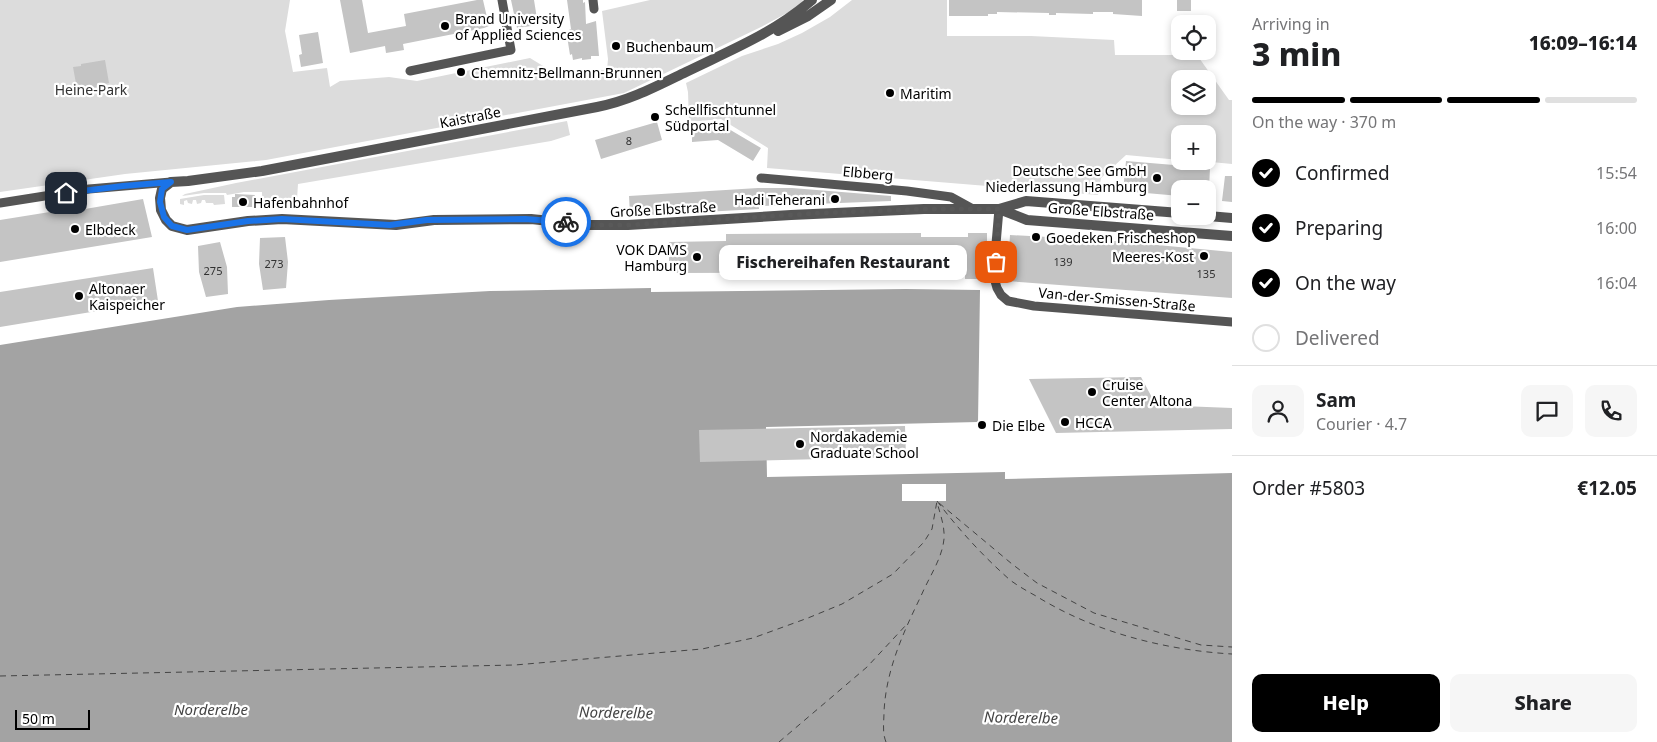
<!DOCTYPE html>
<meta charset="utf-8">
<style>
body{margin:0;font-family:"Noto Sans",sans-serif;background:#f6f6f6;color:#202124;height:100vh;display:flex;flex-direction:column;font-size:19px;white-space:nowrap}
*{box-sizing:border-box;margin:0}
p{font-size:16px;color:#757577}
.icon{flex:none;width:28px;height:28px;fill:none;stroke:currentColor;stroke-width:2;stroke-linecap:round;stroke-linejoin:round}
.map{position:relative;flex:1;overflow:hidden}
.details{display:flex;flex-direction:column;background:#fff;width:425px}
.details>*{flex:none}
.buttons{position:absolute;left:1171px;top:15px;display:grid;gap:10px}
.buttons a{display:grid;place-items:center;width:45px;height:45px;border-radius:10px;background:#fff;box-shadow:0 2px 8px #0003;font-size:25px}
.scale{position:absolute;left:15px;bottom:12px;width:75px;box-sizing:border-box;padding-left:5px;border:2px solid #000;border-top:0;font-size:14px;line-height:18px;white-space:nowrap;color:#000;-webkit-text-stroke:4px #fff;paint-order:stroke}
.pin{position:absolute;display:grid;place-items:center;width:42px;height:42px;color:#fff;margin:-21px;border-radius:10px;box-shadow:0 2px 8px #0006}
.courier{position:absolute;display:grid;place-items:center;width:50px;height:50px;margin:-25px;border:4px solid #1a73e8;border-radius:50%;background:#fff;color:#222;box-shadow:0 1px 6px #0007}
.bubble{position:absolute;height:35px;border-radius:10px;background:#fff;box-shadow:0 2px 8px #0003;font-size:16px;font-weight:800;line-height:35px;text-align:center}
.summary em{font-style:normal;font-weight:800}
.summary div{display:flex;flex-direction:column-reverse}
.summary{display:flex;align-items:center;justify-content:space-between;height:85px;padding:0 20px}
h1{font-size:32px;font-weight:800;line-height:38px}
.bar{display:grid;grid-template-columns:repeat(4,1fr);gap:8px 5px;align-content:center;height:60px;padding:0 20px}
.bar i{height:6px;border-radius:4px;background:#e0e0e0}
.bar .selected{background:#000}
.bar p{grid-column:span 4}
.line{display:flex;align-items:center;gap:12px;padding:0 20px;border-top:1px solid #e0e0e0}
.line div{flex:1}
.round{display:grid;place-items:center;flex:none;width:52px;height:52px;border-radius:10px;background:#f6f6f6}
ol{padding:0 20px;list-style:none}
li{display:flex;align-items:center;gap:15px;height:55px}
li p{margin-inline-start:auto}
li .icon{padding:5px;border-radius:50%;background:#000;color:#fff;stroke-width:4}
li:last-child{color:#757577}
li i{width:28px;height:28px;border:2px solid #e0e0e0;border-radius:50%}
.button{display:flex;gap:10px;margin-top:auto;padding:10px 20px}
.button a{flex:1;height:58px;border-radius:10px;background:#000;color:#fff;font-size:20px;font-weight:800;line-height:58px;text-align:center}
.button a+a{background:#f6f6f6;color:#202124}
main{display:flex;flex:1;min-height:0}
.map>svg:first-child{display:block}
.green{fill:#dcdcdc;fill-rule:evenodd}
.water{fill:#a3a3a3}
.pier{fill:#fff}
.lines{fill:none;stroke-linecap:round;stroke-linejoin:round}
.ferry{stroke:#444;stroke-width:1;stroke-dasharray:6 5;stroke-linecap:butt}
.building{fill:#c4c4c4}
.minor{stroke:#555;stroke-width:9}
.tertiary{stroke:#555;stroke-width:10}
.done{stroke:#595959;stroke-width:5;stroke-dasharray:0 9}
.route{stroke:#1a73e8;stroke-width:6}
.poi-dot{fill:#000;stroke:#fff;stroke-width:2}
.labels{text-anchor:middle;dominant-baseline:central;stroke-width:4.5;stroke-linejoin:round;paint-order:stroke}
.number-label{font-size:11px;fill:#313131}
.poi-label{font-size:14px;fill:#000;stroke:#fff;text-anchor:start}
.park-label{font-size:14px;fill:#333;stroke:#fff}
.street-label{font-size:14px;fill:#000;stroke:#fff}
.water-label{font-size:15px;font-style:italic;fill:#444;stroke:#fff}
</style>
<main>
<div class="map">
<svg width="1232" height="742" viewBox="0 0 1232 742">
<rect width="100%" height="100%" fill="#fff"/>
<!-- green -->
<path class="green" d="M0 0H290L285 31 293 72 327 68 330 87 340 81 389 77 417 81 530 58 548 69 607 70 608 59 602 11 650 0H803L798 7 761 27 624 93 266 160 125 174 0 192Z
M852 0H947V36H1031L1114 40 1115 55H1197L1229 100H1232V164L1201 161H1208V134H1180V160L1126 155 1101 178 1098 195 767 168 768 148 721 119 689 122 688 92 686 83 742 56 778 44 802 33 830 17ZM1180 79H1208V106H1180Z
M567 121 570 135 551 141 298 184 297 199 296 201 287 202 284 207 275 208 262 204V192H244L227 195 226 193H204L182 196 185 194 236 183Z
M204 195H224L225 204 214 205 213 203H206L205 200H202L201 203 197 204 196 200H193L192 204 188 203 187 200 184 201V205L180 204V199Z"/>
<!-- water -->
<path class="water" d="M651 288V292L906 289 980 290 978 422 766 427 767 477 1005 472V479L1232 473V742H0V345L237 307 329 300 490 291Z"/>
<!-- pier -->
<path class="pier" d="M902 484H946V501H902Z"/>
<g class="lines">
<!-- ferry -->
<path class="ferry" d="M937 501C959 530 983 556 1010 580 1018 586 1027 591 1036 596 1094 632 1164 650 1232 654
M939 503 1012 564 1037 583 1094 613 1201 645 1232 647
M0 676 515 665 702 649 753 638 808 618 842 604 893 574 924 542 932 529 937 501
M779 742 867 667 907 624
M886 742C882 732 884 722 884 712 886 670 903 633 921 596 929 577 942 559 944 539 945 526 940 514 937 502"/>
</g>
<!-- building -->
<path class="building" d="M340 0H362L368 33 406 26 404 14 477 0H483L489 26 484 28 403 44 404 50 386 53 385 46 350 53Z
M511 0H534L538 25 517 28Z
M567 0H583V3L585 2 586 24 596 21 599 56H591V59L582 60V58L573 60 572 54 570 55 567 36 569 35V30L571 29Z
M949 0H1142V16L1113 14V12H1093V14L1056 13V15H1049V13L997 12V14H988V16H949Z
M1177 0H1191V11H1177Z
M318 32 323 63 301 67 299 55 302 54 299 35Z
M105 60 109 83 101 85 102 90 87 93 86 88 77 89 73 67 81 66V64Z
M657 122 662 140 601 159 595 140Z
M692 125H722L761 148 753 161 718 140 692 142Z
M1126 161 1210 168 1209 189H1180V196L1123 191Z
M1225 176H1232V202L1222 201Z
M758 188H792L891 196V201L759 206V209L630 216 629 196Z
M235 194 255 195V207H232V197H235Z
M143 199 152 237 0 262V220L56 211 62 213Z
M921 233V237H968V233H987V277H982V279H965V272L669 273V242L726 241V234Z
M1010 235 1104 240 1232 252V298L1007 281Z
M285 237 288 262 286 288 263 290 259 264 260 238Z
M220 242 227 267 228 294 206 297 199 272 198 246Z
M153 268 158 301 0 327V292Z
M1141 377 1156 405 1232 408V429L1056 433 1029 379Z
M905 426 906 457 700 462 699 430Z"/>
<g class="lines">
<!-- minor -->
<path class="minor" d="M593 0 594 9
M410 71 511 50 502 0
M761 178 907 191 951 197 971 208
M0 203 89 189 171 182
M999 209 996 244 995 281 997 288 1001 295 1008 301 1034 306 1232 322"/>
<!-- tertiary -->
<path class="tertiary" d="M812 0C774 33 731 50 686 72 657 86 629 101 597 107L262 171 188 181 171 182 162 189 160 198 161 210 166 220 172 226 187 230 248 221 282 219 396 225 434 220 531 219 587 225H628L791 215 924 209H999L1026 201 1180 213
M778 31 808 16 831 0
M999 209 1027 220 1232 236
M1208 216 1232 218"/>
</g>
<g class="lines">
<!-- done -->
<path class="done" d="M566 222 587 225H628L822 213 924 209H999L996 262"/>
<!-- route -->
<path class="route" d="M66 193 123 186 171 182 162 189 160 202 164 217 172 226 187 230 248 221 282 219 390 225 427 220 525 219 566 222"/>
</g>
<!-- markers -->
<g class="poi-dot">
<circle cx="445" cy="26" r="5"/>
<circle cx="616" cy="46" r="5"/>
<circle cx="461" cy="72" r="5"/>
<circle cx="890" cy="93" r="5"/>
<circle cx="655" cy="117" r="5"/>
<circle cx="1157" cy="178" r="5"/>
<circle cx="835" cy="199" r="5"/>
<circle cx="243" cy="202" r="5"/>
<circle cx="75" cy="229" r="5"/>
<circle cx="1036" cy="237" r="5"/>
<circle cx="1204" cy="256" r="5"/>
<circle cx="697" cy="257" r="5"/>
<circle cx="79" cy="296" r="5"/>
<circle cx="1092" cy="392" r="5"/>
<circle cx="1065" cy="422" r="5"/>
<circle cx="982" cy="425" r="5"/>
<circle cx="800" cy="444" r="5"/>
</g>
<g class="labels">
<!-- number labels -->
<g class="number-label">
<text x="629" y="140">8</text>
<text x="1063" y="261">139</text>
<text x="274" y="263">273</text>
<text x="213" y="270">275</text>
<text x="1206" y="273">135</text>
</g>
<!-- poi labels -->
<g class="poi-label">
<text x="455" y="18">Brand University<tspan x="455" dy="16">of Applied Sciences</tspan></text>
<text x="626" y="46">Buchenbaum</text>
<text x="471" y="72">Chemnitz-Bellmann-Brunnen</text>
<text x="900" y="93">Maritim</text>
<text x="665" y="109">Schellfischtunnel<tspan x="665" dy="16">Südportal</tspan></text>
<text x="1147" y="170" text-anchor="end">Deutsche See GmbH<tspan x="1147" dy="16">Niederlassung Hamburg</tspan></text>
<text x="825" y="199" text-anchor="end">Hadi Teherani</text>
<text x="253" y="202">Hafenbahnhof</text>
<text x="85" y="229">Elbdeck</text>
<text x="1046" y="237">Goedeken Frischeshop</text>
<text x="687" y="249" text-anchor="end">VOK DAMS<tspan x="687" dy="16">Hamburg</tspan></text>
<text x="1194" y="256" text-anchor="end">Meeres-Kost</text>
<text x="89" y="288">Altonaer<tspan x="89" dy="16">Kaispeicher</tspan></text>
<text x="1102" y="384">Cruise<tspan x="1102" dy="16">Center Altona</tspan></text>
<text x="1075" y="422">HCCA</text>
<text x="992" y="425">Die Elbe</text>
<text x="810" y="436">Nordakademie<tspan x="810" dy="16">Graduate School</tspan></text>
</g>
<!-- park labels -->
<g class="park-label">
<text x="91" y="89">Heine-Park</text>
</g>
<!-- street labels -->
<g class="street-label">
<text transform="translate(470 117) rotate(-11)">Kaistraße</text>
<text transform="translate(868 173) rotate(5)">Elbberg</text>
<text transform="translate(663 209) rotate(-3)">Große Elbstraße</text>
<text transform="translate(1101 211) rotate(4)">Große Elbstraße</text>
<text transform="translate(1117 299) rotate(5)">Van-der-Smissen-Straße</text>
</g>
<!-- water labels -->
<g class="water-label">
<text x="211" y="709">Norderelbe</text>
<text transform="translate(616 712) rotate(1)">Norderelbe</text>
<text transform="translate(1021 717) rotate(1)">Norderelbe</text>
</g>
</g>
</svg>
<div class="buttons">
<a><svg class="icon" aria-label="locate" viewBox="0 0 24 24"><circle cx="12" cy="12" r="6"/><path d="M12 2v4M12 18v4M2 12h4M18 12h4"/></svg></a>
<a><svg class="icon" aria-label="layers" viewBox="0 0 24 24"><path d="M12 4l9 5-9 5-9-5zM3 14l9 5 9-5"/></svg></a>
<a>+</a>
<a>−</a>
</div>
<div class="scale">50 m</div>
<div class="pin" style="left:996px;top:262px;background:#ea580c"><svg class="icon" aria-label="bag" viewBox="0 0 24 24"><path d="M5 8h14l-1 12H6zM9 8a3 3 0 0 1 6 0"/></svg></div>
<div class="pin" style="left:66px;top:193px;background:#1f2937"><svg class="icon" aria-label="home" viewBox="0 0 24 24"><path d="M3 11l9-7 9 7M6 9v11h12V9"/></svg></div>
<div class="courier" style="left:566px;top:222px"><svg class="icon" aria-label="bike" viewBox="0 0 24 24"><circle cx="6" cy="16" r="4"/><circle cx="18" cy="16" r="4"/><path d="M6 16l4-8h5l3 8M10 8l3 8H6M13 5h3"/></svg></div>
<div class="bubble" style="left:719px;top:245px;width:248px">Fischereihafen Restaurant</div>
</div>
<section class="details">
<div class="summary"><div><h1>3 min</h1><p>Arriving in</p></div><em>16:09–16:14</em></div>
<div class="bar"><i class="selected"></i><i class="selected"></i><i class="selected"></i><i></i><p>On the way · 370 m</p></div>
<ol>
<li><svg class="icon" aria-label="check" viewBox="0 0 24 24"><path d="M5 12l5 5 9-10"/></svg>Confirmed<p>15:54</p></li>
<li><svg class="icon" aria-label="check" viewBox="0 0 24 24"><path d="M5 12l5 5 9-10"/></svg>Preparing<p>16:00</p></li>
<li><svg class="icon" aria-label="check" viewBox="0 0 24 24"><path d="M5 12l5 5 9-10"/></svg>On the way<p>16:04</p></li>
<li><i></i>Delivered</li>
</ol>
<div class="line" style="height:90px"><a class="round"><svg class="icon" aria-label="person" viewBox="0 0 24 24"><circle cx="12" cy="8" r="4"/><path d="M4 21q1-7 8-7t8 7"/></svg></a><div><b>Sam</b><p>Courier · 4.7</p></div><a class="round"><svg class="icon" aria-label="chat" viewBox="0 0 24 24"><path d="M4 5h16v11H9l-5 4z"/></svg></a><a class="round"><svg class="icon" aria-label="phone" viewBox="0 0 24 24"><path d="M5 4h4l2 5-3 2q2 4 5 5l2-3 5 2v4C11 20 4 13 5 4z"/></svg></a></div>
<div class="line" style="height:65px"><div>Order #5803</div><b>€12.05</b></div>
<div class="button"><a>Help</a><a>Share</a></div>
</section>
</main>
